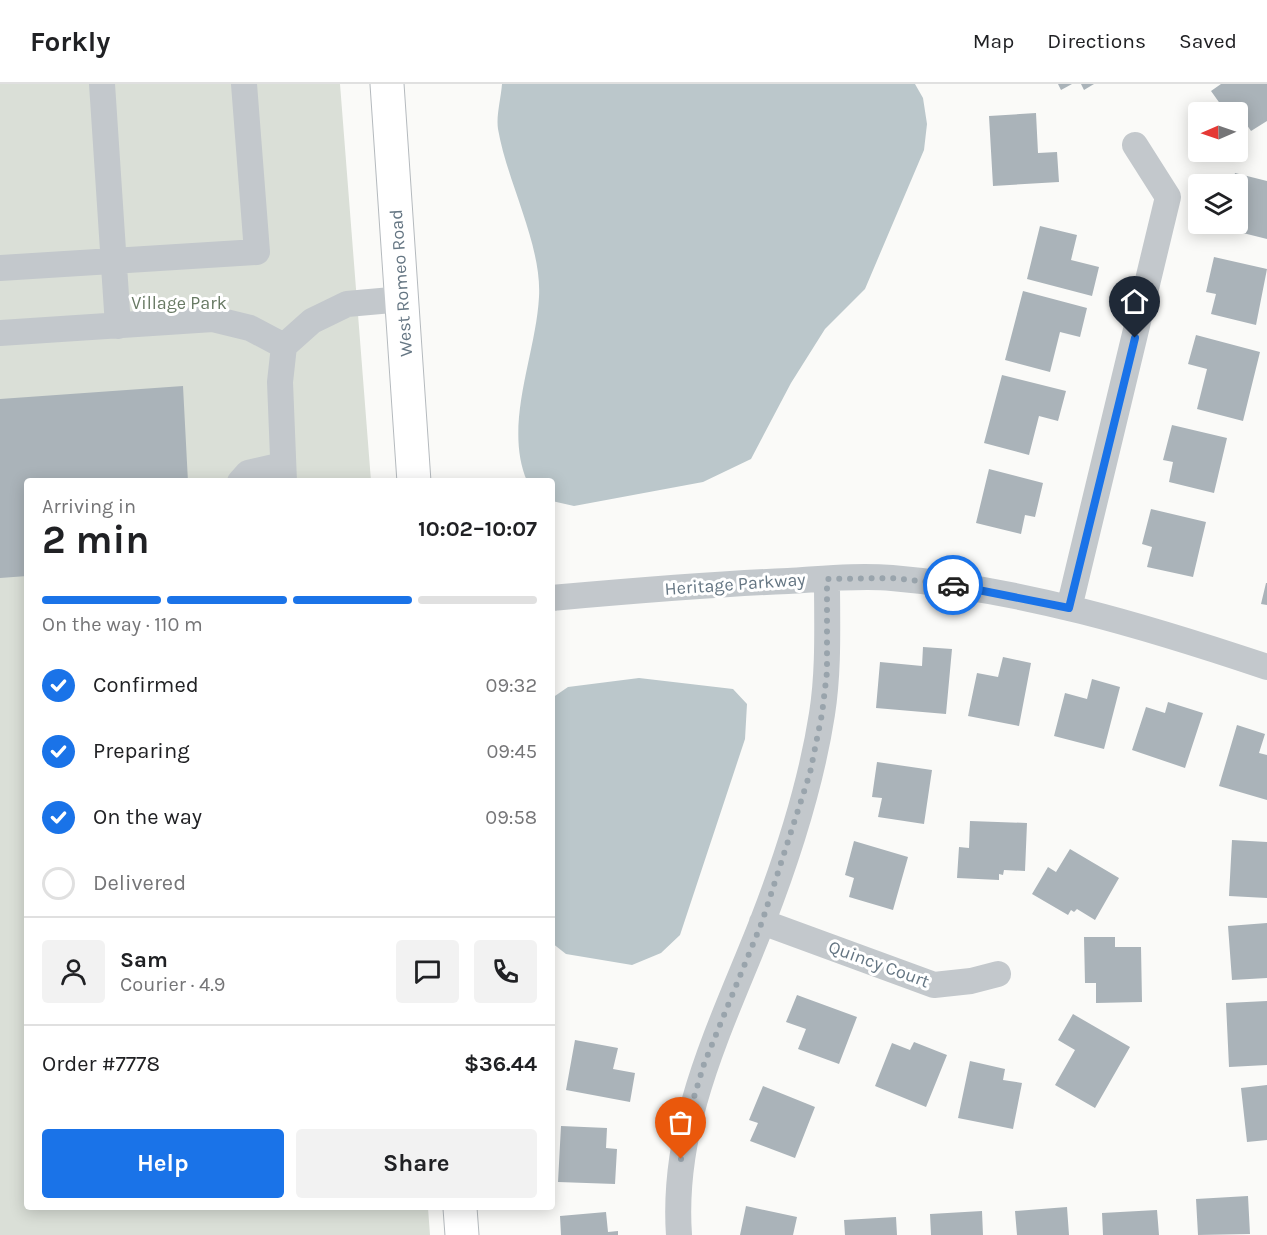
<!DOCTYPE html>
<meta charset="utf-8">
<style>
body{margin:0;font-family:Karla,sans-serif;background:#f2f2f2;color:#202124;height:100vh;display:flex;flex-direction:column;font-size:22px;white-space:nowrap}
*{box-sizing:border-box;margin:0}
p{font-size:20px;color:#757577}
.icon{flex:none;width:33px;height:33px;fill:none;stroke:currentColor;stroke-width:2;stroke-linecap:round;stroke-linejoin:round}
.map{position:relative;flex:1;overflow:hidden}
.side{position:absolute;left:24px;top:394px;width:531px;height:732px;display:flex;flex-direction:column;background:#fff;border-radius:6px;box-shadow:0 3px 15px #0003}
.side>*{flex:none}
.needle{width:39px;rotate:268deg}
.buttons{position:absolute;left:1188px;top:18px;display:grid;gap:12px}
.buttons a{display:grid;place-items:center;width:60px;height:60px;border-radius:6px;background:#fff;box-shadow:0 3px 15px #0003;font-size:30px}
.pin{position:absolute;display:grid;place-items:center;width:51px;height:51px;color:#fff;margin:-62px -26px;border-radius:50% 50% 50% 0;rotate:-45deg;box-shadow:0 0 6px #0007}
.pin .icon{rotate:45deg}
.courier{position:absolute;display:grid;place-items:center;width:60px;height:60px;margin:-30px;border:4px solid #1a73e8;border-radius:50%;background:#fff;color:#222;box-shadow:0 2px 8px #0007}
.headline em{font-style:normal;font-weight:700}
.headline div{display:flex;flex-direction:column-reverse}
.headline{display:flex;align-items:center;justify-content:space-between;height:102px;padding:0 18px}
h1{font-size:39px;font-weight:700;line-height:45px}
.bar{display:grid;grid-template-columns:repeat(4,1fr);gap:9px 6px;align-content:center;height:72px;padding:0 18px}
.bar i{height:8px;border-radius:4px;background:#e0e0e0}
.bar .current{background:#1a73e8}
.bar p{grid-column:span 4}
.line{display:flex;align-items:center;gap:15px;padding:0 18px;border-top:2px solid #e0e0e0}
.line div{flex:1}
.round{display:grid;place-items:center;flex:none;width:63px;height:63px;border-radius:6px;background:#f2f2f2}
ol{padding:0 18px;list-style:none}
li{display:flex;align-items:center;gap:18px;height:66px}
li p{margin-inline-start:auto}
li .icon{padding:6px;border-radius:50%;background:#1a73e8;color:#fff;stroke-width:4}
li:last-child{color:#757577}
li i{width:33px;height:33px;border:3px solid #e0e0e0;border-radius:50%}
.primary-button{display:flex;gap:12px;margin-top:auto;padding:12px 18px}
.primary-button a{flex:1;height:69px;border-radius:6px;background:#1a73e8;color:#fff;font-size:24px;font-weight:700;line-height:69px;text-align:center}
.primary-button a+a{background:#f2f2f2;color:#202124}
header{display:flex;align-items:center;gap:36px;box-sizing:border-box;height:84px;padding:0 30px;background:#fff;border-bottom:2px solid #e0e0e0}
header strong{font-size:28px}
nav{display:flex;gap:33px;margin-inline-start:auto;font-size:21px}
.map>svg:first-child{display:block}
.green{fill:#dadfd7}
.water{fill:#bbc7cb}
.building{fill:#aab3b9}
.lines{fill:none;stroke-linecap:round;stroke-linejoin:round}
.major-casing{stroke:#b5babe;stroke-width:35}
.minor{stroke:#c3c8cc;stroke-width:26}
.major{stroke:#fff;stroke-width:33}
.done{stroke:#99a4ac;stroke-width:6;stroke-dasharray:0 10.8}
.route{stroke:#1a73e8;stroke-width:8}
.labels{text-anchor:middle;dominant-baseline:central;stroke-width:6;stroke-linejoin:round;paint-order:stroke}
.street-label{font-size:18px;fill:#657683;stroke:#fff}
.park-label{font-size:18px;fill:#687a64;stroke:#fff}
</style>
<header>
<strong>Forkly</strong>
<nav><a>Map</a><a>Directions</a><a>Saved</a></nav>
</header>
<div class="map">
<svg width="1267" height="1151" viewBox="0 0 1267 1151">
<rect width="100%" height="100%" fill="#fafaf8"/>
<!-- green -->
<path class="green" d="M0 0H340L371 397 27 398V1124H428L430 1151H0Z"/>
<!-- water -->
<path class="water" d="M502 0H915L923 14 927 40 924 66 865 205 825 245 791 299 751 375 703 398 574 422 552 417V398L527 397C503 341 536 271 539 213 542 161 507 98 498 45 496 32 501 14 502 0Z
M639 594 733 605 747 620 745 655 680 851 661 869 632 881 566 870 552 859V614L568 603Z"/>
<!-- building -->
<path class="building" d="M1058 0H1072L1061 6Z
M1081 0H1094L1084 6Z
M1221 0H1267V37L1251 47 1240 31 1238 33V28H1226L1211 7Z
M1036 29 1038 69 1057 68 1059 98 993 102 989 32Z
M1235 89 1267 97V155L1231 146 1233 140H1238V100H1232Z
M1040 142 1077 151 1071 176 1099 183 1092 212 1027 195Z
M1214 173 1267 185 1256 241 1211 230 1216 210 1206 208Z
M1023 207 1087 224 1080 253 1060 248 1050 288 1005 276Z
M1196 251 1260 268 1243 337 1197 325 1207 285 1188 280Z
M1002 291 1066 307 1058 337 1039 332 1029 371 984 359Z
M183 302 188 398H27V492L0 494V315Z
M1172 341 1227 354 1214 409 1169 398 1173 378 1163 376Z
M989 385 1043 399 1035 433 1025 431 1021 450 976 439Z
M1151 425 1206 438 1193 493 1147 483 1152 463 1142 460Z
M1266 499H1267V521L1261 520Z
M923 563 952 565 946 630 876 624 880 578 922 582Z
M1003 573 1031 579 1019 642 968 632 977 589 998 593Z
M1092 595 1120 603 1104 665 1054 652 1065 609 1087 615Z
M1168 618 1203 629 1185 684 1132 666 1146 623 1165 629Z
M1237 641 1265 650 1259 669 1267 671V716L1219 702Z
M877 678 932 686 924 740 878 733 882 714 872 713Z
M970 737 1027 739 1025 787 1004 786 1003 791 999 790V796L957 794 959 763 969 764Z
M1232 756 1267 758V814L1229 812Z
M854 757 908 773 893 826 849 813 854 794 845 791Z
M1070 765 1119 794 1095 836 1077 825 1074 828 1071 826 1068 831 1032 810 1048 783 1056 788Z
M1267 839V894L1232 896 1228 842Z
M1084 853H1115V863H1141L1142 918 1096 919V899H1085Z
M797 911 857 933 839 980 798 965 806 945 786 938Z
M1267 917V981L1229 983 1226 919Z
M1073 930 1130 963 1095 1024 1055 1001 1075 966 1058 956Z
M575 956 618 964 613 985 635 989 630 1018 566 1006Z
M914 958 947 971 926 1023 875 1002 892 959 910 966Z
M970 977 1005 985 1003 996 1022 999 1013 1045 958 1034Z
M1267 1001V1056L1247 1058 1241 1004Z
M763 1002 815 1023 795 1074 750 1057 758 1039 749 1036Z
M561 1042 607 1044 606 1064 617 1065 615 1100 558 1098Z
M1248 1112 1250 1150 1198 1151 1196 1115Z
M746 1122 797 1133 793 1151H740Z
M1067 1123 1069 1151H1017L1015 1127Z
M1157 1126 1159 1151H1103L1102 1129Z
M982 1127 983 1151H931L930 1130Z
M606 1128 608 1148 618 1147V1151H561L560 1132Z
M896 1133 897 1151H845L844 1136Z"/>
<g class="lines">
<defs>
<path id="major" d="M387 0 414 398
M460 1124 462 1151"/>
</defs>
<!-- major casing -->
<use href="#major" class="major-casing"/>
<!-- minor -->
<path class="minor" d="M102 0 118 242
M0 184 257 168 244 0
M0 249 213 235 250 244 284 262
M240 398 248 389 283 381
M284 398 280 298 284 262 312 237 347 220 403 215
M552 514C631 507 709 500 788 497 822 495 857 491 892 494 1021 505 1145 542 1267 583
M1069 524 1168 113 1135 61
M762 838 934 901 971 897 998 890
M679 1151C671 1038 722 941 762 839 788 772 811 701 822 630 829 586 827 540 827 495"/>
<!-- major -->
<use href="#major" class="major"/>
</g>
<g class="lines">
<!-- done -->
<path class="done" d="M681 1075 688 1033 704 980 762 838 810 689 822 630 827 588V495L892 494 953 501"/>
<!-- route -->
<path class="route" d="M953 501 1069 524 1135 254"/>
</g>
<g class="labels">
<!-- street labels -->
<g class="street-label">
<text transform="translate(401 199) rotate(-94)">West Romeo Road</text>
<text transform="translate(735 500) rotate(-4)">Heritage Parkway</text>
<text transform="translate(879 880) rotate(20)">Quincy Court</text>
</g>
<!-- park labels -->
<g class="park-label">
<text x="179" y="219">Village Park</text>
</g>
</g>
</svg>
<div class="buttons">
<a><svg class="needle" viewBox="-14 -14 28 28"><path d="M0-13l5 13h-10z" fill="#e53935"/><path d="M0 13l5-13h-10z" fill="#757577"/></svg></a>
<a><svg class="icon" aria-label="layers" viewBox="0 0 24 24"><path d="M12 4l9 5-9 5-9-5zM3 14l9 5 9-5"/></svg></a>
</div>
<div class="pin" style="left:681px;top:1075px;background:#ea580c"><svg class="icon" aria-label="bag" viewBox="0 0 24 24"><path d="M5 8h14l-1 12H6zM9 8a3 3 0 0 1 6 0"/></svg></div>
<div class="pin" style="left:1135px;top:254px;background:#1f2937"><svg class="icon" aria-label="home" viewBox="0 0 24 24"><path d="M3 11l9-7 9 7M6 9v11h12V9"/></svg></div>
<div class="courier" style="left:953px;top:501px"><svg class="icon" aria-label="car" viewBox="0 0 24 24"><path d="M5 17H2v-5l4-1 3-4h7l3 4 3 1v5h-3M9 17h6M6 11h13"/><circle cx="7" cy="17" r="2"/><circle cx="17" cy="17" r="2"/></svg></div>
<section class="side">
<div class="headline"><div><h1>2 min</h1><p>Arriving in</p></div><em>10:02–10:07</em></div>
<div class="bar"><i class="current"></i><i class="current"></i><i class="current"></i><i></i><p>On the way · 110 m</p></div>
<ol>
<li><svg class="icon" aria-label="check" viewBox="0 0 24 24"><path d="M5 12l5 5 9-10"/></svg>Confirmed<p>09:32</p></li>
<li><svg class="icon" aria-label="check" viewBox="0 0 24 24"><path d="M5 12l5 5 9-10"/></svg>Preparing<p>09:45</p></li>
<li><svg class="icon" aria-label="check" viewBox="0 0 24 24"><path d="M5 12l5 5 9-10"/></svg>On the way<p>09:58</p></li>
<li><i></i>Delivered</li>
</ol>
<div class="line" style="height:108px"><a class="round"><svg class="icon" aria-label="person" viewBox="0 0 24 24"><circle cx="12" cy="8" r="4"/><path d="M4 21q1-7 8-7t8 7"/></svg></a><div><b>Sam</b><p>Courier · 4.9</p></div><a class="round"><svg class="icon" aria-label="chat" viewBox="0 0 24 24"><path d="M4 5h16v11H9l-5 4z"/></svg></a><a class="round"><svg class="icon" aria-label="phone" viewBox="0 0 24 24"><path d="M5 4h4l2 5-3 2q2 4 5 5l2-3 5 2v4C11 20 4 13 5 4z"/></svg></a></div>
<div class="line" style="height:78px"><div>Order #7778</div><b>$36.44</b></div>
<div class="primary-button"><a>Help</a><a>Share</a></div>
</section>
</div>
